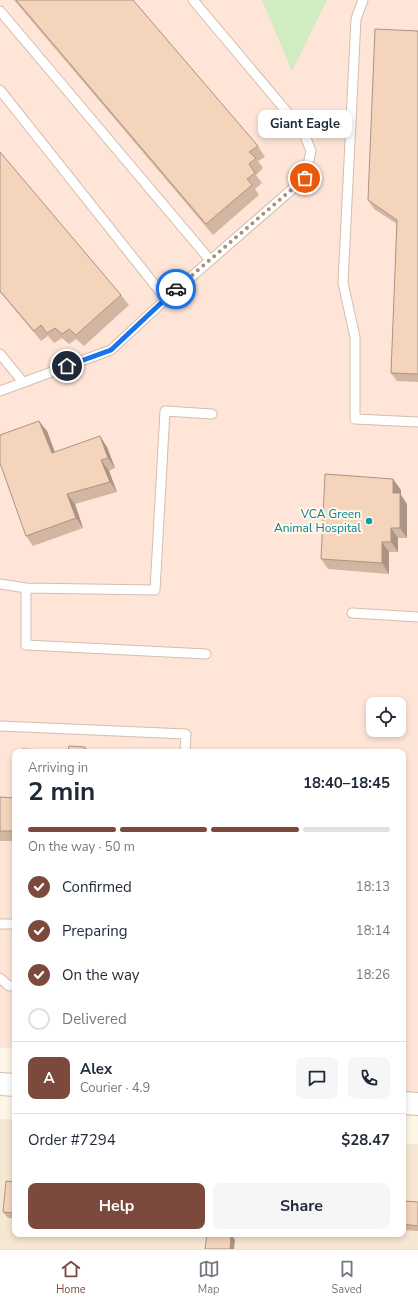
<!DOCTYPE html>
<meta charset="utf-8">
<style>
body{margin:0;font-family:"Nunito Sans",sans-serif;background:#f6f6f7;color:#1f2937;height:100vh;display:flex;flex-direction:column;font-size:15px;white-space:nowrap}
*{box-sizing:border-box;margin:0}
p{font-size:13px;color:#747a83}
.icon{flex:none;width:22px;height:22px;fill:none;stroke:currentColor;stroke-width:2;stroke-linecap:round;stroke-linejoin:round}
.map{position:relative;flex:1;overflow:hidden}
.sheet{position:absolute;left:12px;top:749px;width:394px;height:488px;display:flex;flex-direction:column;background:#fff;border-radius:8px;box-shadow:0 2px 6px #0003}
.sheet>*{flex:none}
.fabs{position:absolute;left:366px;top:697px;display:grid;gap:8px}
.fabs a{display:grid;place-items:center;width:40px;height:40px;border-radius:8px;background:#fff;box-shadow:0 2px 6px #0003;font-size:20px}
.pin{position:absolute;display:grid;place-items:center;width:34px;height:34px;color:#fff;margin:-17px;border:2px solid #fff;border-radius:50%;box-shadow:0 1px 4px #0007}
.courier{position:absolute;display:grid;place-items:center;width:40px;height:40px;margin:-20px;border:3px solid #1a73e8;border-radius:50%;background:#fff;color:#222;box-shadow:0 1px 5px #0007}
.bubble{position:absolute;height:28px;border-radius:8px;background:#fff;box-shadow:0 2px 6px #0003;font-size:13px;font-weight:700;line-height:28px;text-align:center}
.summary em{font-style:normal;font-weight:700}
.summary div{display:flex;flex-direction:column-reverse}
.summary{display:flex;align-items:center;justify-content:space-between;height:68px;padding:0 16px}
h1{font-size:26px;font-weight:700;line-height:30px}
.bar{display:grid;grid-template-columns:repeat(4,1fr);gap:6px 4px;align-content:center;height:48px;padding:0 16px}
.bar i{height:5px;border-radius:3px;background:#e0e1e3}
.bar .selected{background:#7c493d}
.bar p{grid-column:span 4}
.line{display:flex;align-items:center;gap:10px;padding:0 16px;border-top:1px solid #e0e1e3}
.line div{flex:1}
.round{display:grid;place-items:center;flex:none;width:42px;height:42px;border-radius:8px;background:#f6f6f7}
ol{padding:0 16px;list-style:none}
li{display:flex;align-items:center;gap:12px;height:44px}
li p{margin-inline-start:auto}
li .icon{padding:4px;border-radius:50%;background:#7c493d;color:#fff;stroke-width:4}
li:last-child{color:#747a83}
li i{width:22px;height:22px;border:2px solid #e0e1e3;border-radius:50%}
.primary-button{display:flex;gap:8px;margin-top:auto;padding:8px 16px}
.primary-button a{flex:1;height:46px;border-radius:8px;background:#7c493d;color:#fff;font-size:16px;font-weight:700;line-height:46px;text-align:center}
.primary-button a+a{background:#f6f6f7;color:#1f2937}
.menu{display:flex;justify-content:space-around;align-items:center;height:56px;border-top:1px solid #e0e1e3;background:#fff;font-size:11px;color:#747a83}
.menu a{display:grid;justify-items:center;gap:2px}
.menu .selected{color:#7c493d}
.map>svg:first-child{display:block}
.residential{fill:#f6e7d3}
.commercial{fill:#fee5d8;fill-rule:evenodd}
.green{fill:#d2ecc2}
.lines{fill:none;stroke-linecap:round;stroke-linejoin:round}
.service-casing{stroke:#d2bfad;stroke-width:11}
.tertiary-casing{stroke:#d2bfad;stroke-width:24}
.service{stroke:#fff;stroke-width:9}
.tertiary{stroke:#fff;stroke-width:22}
.wall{fill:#d2b6a1}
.shaded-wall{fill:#ab9483}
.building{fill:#f4d4bb;stroke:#ab9483}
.done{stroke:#a7917f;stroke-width:4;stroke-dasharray:0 7.2}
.route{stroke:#1a73e8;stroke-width:5}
.culture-dot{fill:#0f9aa8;stroke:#fff8ec;stroke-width:1.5}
.labels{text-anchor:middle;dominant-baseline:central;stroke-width:4;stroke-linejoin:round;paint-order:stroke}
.culture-label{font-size:12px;fill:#0d838f;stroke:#fff8ec;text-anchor:end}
</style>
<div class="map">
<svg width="418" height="1249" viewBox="0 0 418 1249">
<rect width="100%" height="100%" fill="#fdf5e5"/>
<!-- residential -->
<path class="residential" d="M0 1119 15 1120V1234H403V1144H418V1249H0Z"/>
<!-- commercial -->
<path class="commercial" d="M0 0H418V1104L403 1103V752H15V1048H0ZM373 704H399V730H373Z"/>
<!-- green -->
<path class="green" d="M262 0H327L292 71Z"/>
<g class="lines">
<defs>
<path id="service" d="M363 0 356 19 343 283 355 337V419L418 422
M0 11 210 260
M0 90 166 299
M0 354 23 382
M0 391 111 350 166 299 305 178 311 151 303 131 193 0
M0 584 26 588 155 590 165 411 212 414
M26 588V645L206 654
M352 613 418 617
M0 726 186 734 185 752
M0 924H15
M0 978 9 986H15"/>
<path id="tertiary" d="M0 1084 15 1085
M403 1103 418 1104"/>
</defs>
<!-- service casing -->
<use href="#service" class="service-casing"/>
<!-- tertiary casing -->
<use href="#tertiary" class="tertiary-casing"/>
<!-- service -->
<use href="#service" class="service"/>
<!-- tertiary -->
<use href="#tertiary" class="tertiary"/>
</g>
<!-- wall -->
<path class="wall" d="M14 0H133L258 146 265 157 258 161 263 168 256 175 262 183 255 189 259 195 213 235Z
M418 31V382L397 381 391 373 397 224 374 209 368 200Z
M0 152 121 295 129 305 84 346 76 339 69 344 62 338 54 343 48 336 41 341 0 292Z
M47 431 55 452 107 447 115 468 109 471 117 492 75 504 83 528 33 546 26 536Z
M401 490V495L407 504V538H398V552H389V574L328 569 321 559Z
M0 797 15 798V841H0Z
M15 1182V1218H8L3 1212Z
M403 1201 418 1202V1231L403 1230Z"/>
<!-- shaded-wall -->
<path class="shaded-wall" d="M39 421 47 431 59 464 52 453Z
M100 436 107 447 115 468 108 458Z
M101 460 109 471 117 492 110 482Z
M393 479 401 490V495L407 504V538L400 528 393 493Z
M67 494 75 504 83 528 76 518Z
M391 528 398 538V552L391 542Z
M382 542 389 552V574L382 563Z
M85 747 89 752H85Z
M231 1234 235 1240 234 1249H230Z"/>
<!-- building -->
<path class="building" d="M16 0H133L258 146 249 152 256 158 249 164 255 173 247 179 252 185 206 224Z
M375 29 418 31V374L391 373 397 220 368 200Z
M0 152 121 295 76 335 69 329 62 334 55 328 47 333 41 325 34 331 0 291Z
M39 421 52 453 100 436 108 458 101 460 110 482 67 494 76 518 26 536 0 463V435Z
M325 474 393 479V493H400V528H391V542H382V563L321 559Z
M69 746 85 747V752H90H22V749L68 751Z
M0 797 15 798V831H0Z
M6 1181 15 1182V1213L3 1212Z
M403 1201 418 1202V1226L403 1224Z
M207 1234H231L230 1249H205Z"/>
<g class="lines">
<!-- done -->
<path class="done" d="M176 289 305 178"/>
<!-- route -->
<path class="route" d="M67 366 111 350 176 289"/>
</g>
<!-- markers -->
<circle class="culture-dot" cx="369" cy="521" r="4"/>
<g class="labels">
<!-- culture labels -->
<g class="culture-label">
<text x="361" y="514">VCA Green<tspan x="361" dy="14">Animal Hospital</tspan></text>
</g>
</g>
</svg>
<div class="fabs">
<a><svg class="icon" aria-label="locate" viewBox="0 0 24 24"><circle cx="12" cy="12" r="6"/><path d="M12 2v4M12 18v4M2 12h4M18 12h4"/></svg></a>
</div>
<div class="pin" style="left:305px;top:178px;background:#ea580c"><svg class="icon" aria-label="bag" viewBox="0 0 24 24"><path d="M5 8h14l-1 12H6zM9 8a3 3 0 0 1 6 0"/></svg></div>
<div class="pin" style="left:67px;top:366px;background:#1f2937"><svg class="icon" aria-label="home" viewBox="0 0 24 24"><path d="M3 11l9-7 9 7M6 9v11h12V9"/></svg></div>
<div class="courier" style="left:176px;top:289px"><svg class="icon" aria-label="car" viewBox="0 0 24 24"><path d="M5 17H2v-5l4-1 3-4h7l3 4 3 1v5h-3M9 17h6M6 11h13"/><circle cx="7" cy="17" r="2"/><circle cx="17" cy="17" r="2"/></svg></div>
<div class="bubble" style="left:258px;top:110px;width:94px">Giant Eagle</div>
<section class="sheet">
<div class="summary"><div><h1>2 min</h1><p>Arriving in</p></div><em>18:40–18:45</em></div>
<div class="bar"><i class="selected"></i><i class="selected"></i><i class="selected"></i><i></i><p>On the way · 50 m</p></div>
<ol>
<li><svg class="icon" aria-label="check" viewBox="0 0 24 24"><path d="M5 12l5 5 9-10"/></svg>Confirmed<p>18:13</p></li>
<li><svg class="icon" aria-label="check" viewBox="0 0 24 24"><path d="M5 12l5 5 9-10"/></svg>Preparing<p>18:14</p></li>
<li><svg class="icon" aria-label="check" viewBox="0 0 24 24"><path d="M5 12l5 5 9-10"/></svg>On the way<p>18:26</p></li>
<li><i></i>Delivered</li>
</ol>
<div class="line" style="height:72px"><b class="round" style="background:#7c493d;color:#fff">A</b><div><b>Alex</b><p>Courier · 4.9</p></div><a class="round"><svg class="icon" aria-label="chat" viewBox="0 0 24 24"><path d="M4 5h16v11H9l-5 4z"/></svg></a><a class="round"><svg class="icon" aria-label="phone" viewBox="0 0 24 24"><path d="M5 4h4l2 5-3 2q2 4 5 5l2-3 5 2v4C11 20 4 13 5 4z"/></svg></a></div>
<div class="line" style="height:52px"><div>Order #7294</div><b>$28.47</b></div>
<div class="primary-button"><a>Help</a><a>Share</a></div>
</section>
</div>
<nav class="menu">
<a class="selected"><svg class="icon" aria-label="home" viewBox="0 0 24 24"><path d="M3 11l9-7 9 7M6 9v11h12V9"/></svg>Home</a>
<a><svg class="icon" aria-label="map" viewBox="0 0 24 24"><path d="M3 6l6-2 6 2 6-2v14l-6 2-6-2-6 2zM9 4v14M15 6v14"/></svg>Map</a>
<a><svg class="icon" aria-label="saved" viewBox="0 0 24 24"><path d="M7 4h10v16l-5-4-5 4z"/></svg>Saved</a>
</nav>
